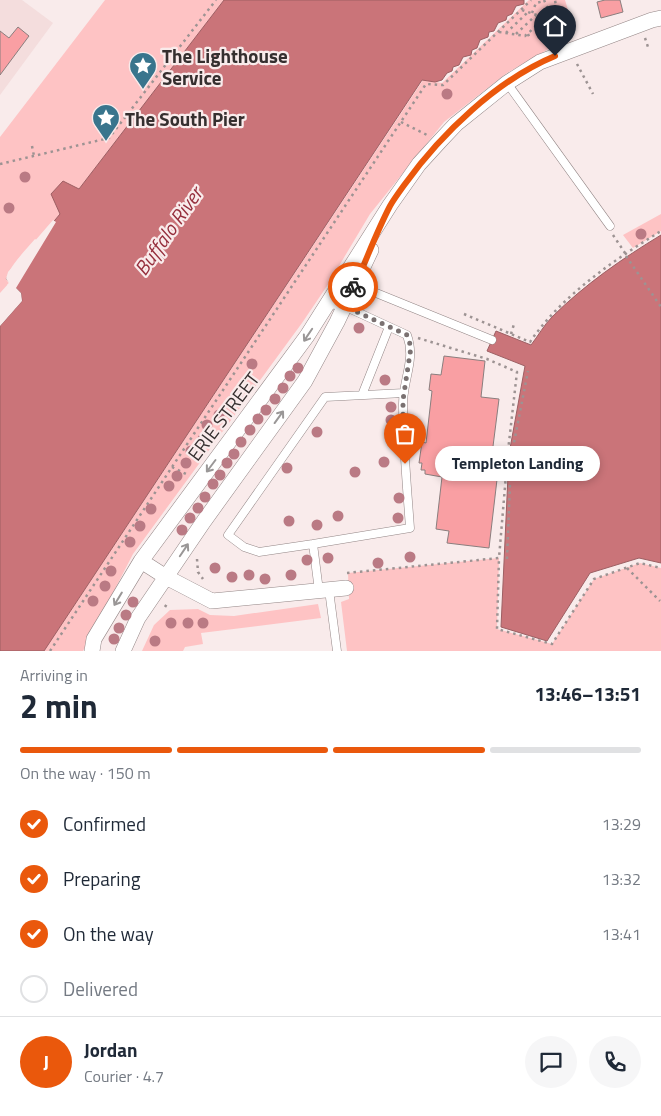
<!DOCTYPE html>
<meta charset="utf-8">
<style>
body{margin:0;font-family:"Titillium Web",sans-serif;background:#f6f6f7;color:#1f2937;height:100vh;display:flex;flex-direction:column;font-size:19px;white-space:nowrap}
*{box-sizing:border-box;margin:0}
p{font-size:16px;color:#747a83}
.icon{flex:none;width:28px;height:28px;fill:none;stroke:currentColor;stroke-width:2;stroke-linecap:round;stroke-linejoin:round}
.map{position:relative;height:651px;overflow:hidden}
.side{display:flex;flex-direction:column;background:#fff;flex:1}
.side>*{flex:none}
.pin{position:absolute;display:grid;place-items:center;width:42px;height:42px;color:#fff;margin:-51px -21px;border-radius:50% 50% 50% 0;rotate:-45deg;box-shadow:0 0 5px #0007}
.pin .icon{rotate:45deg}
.courier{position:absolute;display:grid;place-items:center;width:50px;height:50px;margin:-25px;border:4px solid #ea580c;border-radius:50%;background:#fff;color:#222;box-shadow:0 1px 6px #0007}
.bubble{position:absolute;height:35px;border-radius:18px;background:#fff;box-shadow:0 2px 8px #0003;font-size:16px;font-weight:700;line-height:35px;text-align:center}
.overview em{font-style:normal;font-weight:700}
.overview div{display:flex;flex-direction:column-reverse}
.overview{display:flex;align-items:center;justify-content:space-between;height:85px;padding:0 20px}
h1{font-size:32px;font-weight:700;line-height:38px}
.bar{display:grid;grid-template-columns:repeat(4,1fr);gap:8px 5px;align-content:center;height:60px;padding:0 20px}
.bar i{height:6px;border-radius:4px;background:#e0e1e3}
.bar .on{background:#ea580c}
.bar p{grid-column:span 4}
.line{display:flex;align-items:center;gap:12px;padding:0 20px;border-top:1px solid #e0e1e3}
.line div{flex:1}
.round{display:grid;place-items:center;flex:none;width:52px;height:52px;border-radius:26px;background:#f6f6f7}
ol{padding:0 20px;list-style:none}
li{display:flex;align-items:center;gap:15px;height:55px}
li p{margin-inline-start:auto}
li .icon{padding:5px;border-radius:50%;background:#ea580c;color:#fff;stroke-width:4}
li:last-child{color:#747a83}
li i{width:28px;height:28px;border:2px solid #e0e1e3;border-radius:50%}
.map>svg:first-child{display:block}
.built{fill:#f4dddd}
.green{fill:#fec3c4}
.water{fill:#ca7479;stroke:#9d5f63}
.pier{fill:#f9ebeb}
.building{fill:#f99fa3;stroke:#8a7e7e}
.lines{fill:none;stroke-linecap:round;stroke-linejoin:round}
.lane-casing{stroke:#938686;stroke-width:9}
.street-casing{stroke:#938686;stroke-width:16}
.path{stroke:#9d9393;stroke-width:2.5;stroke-dasharray:2.5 4;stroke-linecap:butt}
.lane{stroke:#fff;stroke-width:8}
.street{stroke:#fff;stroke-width:15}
.tree{fill:#ba7a84}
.oneway{stroke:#9a9797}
.done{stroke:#7a7171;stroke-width:5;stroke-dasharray:0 9}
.route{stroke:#ea580c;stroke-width:6}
.labels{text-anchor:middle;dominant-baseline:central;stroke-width:4.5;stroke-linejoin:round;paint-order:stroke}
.poi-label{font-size:19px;font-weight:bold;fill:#352f2f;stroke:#f9ebeb;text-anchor:start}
.street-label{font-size:19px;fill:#352f2f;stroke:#f9ebeb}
.water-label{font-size:20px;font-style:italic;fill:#952e3c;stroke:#f9ebeb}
</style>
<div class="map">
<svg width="661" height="651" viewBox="0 0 661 651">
<rect width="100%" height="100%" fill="#f9ebeb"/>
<!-- built -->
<path class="built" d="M0 0H22L53 23 0 95Z"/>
<!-- green -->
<path class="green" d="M105 0H224L79 189 44 244 35 239C25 251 11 264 6 279L9 283 0 293V137Z
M529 0H565L569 13 571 36 507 73 444 122 370 214 327 286 302 323 133 554 83 651H44L423 80 442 83Z
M661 214V231L633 248 623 235Z
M499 558 497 629 552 644 594 579 640 563 661 568V651H347L341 602 349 599 348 573Z
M318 604 321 618 201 633 203 644 185 647 183 651H142L154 625 170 610 198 609 210 615 234 616Z"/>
<!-- water -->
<path class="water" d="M224 0H524V4L516 6 512 14 507 16 506 20 498 23 494 31 489 32 488 37 480 40 477 48 472 50 471 55 463 57 459 65 453 67 452 71 447 73 442 80 435 82 422 80 44 651H0V326L22 301 21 293 6 279 60 214 51 194 63 181 79 189Z
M661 235V563L639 558 590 573 547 641 501 627 509 454 525 366 487 351 496 331 531 345C538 336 544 325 552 317 584 285 623 258 661 235Z"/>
<!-- pier -->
<path class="pier" d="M53 220 56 222 16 288 21 293 22 301 0 326V323L19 300V294L7 285 9 283 6 279 8 272Z"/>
<!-- building -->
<path class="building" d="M605 0H620L623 12 601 18 597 2Z
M18 27 29 36 0 75V31L9 38Z
M444 356 485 361 481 397 499 399 490 470 498 471 489 548 447 543 449 531 436 529 442 477 425 474V470H421L422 463H419L422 442 426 443 432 391 429 390 431 374 441 375Z"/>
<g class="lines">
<defs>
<path id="lane" d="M507 83 610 226
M354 284 492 340
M362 395 389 327
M313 544 259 552 244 547 228 535 325 397 404 393
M329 590 337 651
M319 591 313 544 410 528C407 486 403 445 403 404 403 379 416 360 407 335L344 306 328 304"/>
<path id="street" d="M141 561 166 577 212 601 346 588
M92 651 94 639 141 561 307 336 390 205 419 164 440 141 456 124 507 83 540 62 652 20 661 18
M123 651 138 618 204 521 305 381 337 322 371 250"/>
</defs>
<!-- lane casing -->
<use href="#lane" class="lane-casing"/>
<!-- street casing -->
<use href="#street" class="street-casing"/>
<!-- path -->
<path class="path" d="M544 0 550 13V19
M522 10 563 24 574 31
M532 13 536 3 544 1
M551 28 557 12 555 0
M499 32 525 36 545 18
M506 33 528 12
M516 34 536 15
M528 34 530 39
M645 38 648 47
M577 64 593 94
M401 122 427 135
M32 146 34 156
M0 164 109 138 216 0
M613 235 625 253
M626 256 661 307
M464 314 530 342C561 296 614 260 661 231
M511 334 514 324
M418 338 487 359 517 372 508 451 499 558
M172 467 186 474
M197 559 198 572 203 579
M507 559 511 458 528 371
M627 568 660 601
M347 573 499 558 497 629 552 644 594 579 640 563 661 568
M165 607 168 602
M50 651 426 84 443 85 531 0"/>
<!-- lane -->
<use href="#lane" class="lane"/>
<!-- street -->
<use href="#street" class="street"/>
</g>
<!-- trees -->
<g class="tree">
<circle cx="447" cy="94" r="5.5"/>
<circle cx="25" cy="177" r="5.5"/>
<circle cx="9" cy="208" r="5.5"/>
<circle cx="641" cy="234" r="5.5"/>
<circle cx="359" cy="328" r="5.5"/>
<circle cx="252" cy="364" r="5.5"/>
<circle cx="298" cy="368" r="5.5"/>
<circle cx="290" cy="376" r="5.5"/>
<circle cx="385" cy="380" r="5.5"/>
<circle cx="283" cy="388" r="5.5"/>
<circle cx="238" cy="393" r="5.5"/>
<circle cx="275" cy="399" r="5.5"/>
<circle cx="391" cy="407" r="5.5"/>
<circle cx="266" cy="410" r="5.5"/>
<circle cx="219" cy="415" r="5.5"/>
<circle cx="258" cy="419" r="5.5"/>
<circle cx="391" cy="420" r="5.5"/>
<circle cx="207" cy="425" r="5.5"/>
<circle cx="250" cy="430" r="5.5"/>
<circle cx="317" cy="432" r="5.5"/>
<circle cx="203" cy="439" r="5.5"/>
<circle cx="241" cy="442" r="5.5"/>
<circle cx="191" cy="451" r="5.5"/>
<circle cx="234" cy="454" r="5.5"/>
<circle cx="384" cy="462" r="5.5"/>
<circle cx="186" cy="463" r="5.5"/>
<circle cx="227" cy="463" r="5.5"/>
<circle cx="287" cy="468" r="5.5"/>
<circle cx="355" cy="472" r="5.5"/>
<circle cx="220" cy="475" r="5.5"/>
<circle cx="177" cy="476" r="5.5"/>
<circle cx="213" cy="484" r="5.5"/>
<circle cx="169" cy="486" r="5.5"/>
<circle cx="205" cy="497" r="5.5"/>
<circle cx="399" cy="498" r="5.5"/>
<circle cx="198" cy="508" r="5.5"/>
<circle cx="151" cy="509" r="5.5"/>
<circle cx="338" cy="516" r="5.5"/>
<circle cx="190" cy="518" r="5.5"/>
<circle cx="398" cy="518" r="5.5"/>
<circle cx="289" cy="521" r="5.5"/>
<circle cx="317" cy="525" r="5.5"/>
<circle cx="140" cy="526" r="5.5"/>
<circle cx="182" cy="530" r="5.5"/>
<circle cx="130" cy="542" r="5.5"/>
<circle cx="410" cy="557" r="5.5"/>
<circle cx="328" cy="558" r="5.5"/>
<circle cx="307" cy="560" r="5.5"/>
<circle cx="378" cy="563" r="5.5"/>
<circle cx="215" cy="568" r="5.5"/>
<circle cx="111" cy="571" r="5.5"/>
<circle cx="249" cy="575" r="5.5"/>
<circle cx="291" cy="575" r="5.5"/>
<circle cx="232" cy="577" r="5.5"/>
<circle cx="265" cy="579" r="5.5"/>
<circle cx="105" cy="586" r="5.5"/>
<circle cx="93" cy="601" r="5.5"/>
<circle cx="133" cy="602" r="5.5"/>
<circle cx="126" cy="615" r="5.5"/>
<circle cx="171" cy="623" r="5.5"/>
<circle cx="188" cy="623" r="5.5"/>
<circle cx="203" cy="623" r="5.5"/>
<circle cx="119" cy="628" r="5.5"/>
<circle cx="114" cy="639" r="5.5"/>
<circle cx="155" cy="641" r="5.5"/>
</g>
<!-- one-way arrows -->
<defs><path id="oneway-shaft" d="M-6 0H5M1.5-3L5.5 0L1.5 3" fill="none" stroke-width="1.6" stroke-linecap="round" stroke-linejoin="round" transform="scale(1.25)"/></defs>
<g class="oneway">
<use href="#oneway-shaft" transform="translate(308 335) rotate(124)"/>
<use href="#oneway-shaft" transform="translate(279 417) rotate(-54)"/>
<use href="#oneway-shaft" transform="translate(211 466) rotate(127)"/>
<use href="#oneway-shaft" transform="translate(184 550) rotate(-56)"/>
<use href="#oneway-shaft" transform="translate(118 599) rotate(121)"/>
</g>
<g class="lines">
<!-- done -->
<path class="done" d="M353 287 344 306 407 335 411 347 403 400V447L405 464"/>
<!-- route -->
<path class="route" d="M353 287 359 276C369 253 378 229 390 206 394 199 400 191 405 184 441 134 497 80 555 56"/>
</g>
<!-- icons -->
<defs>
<symbol id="sight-pin" viewBox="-11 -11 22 30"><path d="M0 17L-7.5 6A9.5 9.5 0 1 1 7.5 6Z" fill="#39758d" stroke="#f9ebeb"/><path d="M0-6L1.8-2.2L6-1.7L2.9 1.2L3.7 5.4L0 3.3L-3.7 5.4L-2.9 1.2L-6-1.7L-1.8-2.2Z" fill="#fff"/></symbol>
</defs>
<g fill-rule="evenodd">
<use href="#sight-pin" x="127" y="50" width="32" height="43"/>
<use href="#sight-pin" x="90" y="102" width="32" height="43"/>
</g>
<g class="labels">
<!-- poi labels -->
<g class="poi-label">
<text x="162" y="55">The Lighthouse<tspan x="162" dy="22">Service</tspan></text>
<text x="125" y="118">The South Pier</text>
</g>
<!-- street labels -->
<g class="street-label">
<text transform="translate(223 416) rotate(-53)">ERIE STREET</text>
</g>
<!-- water labels -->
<g class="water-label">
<text transform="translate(168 231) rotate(-55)">Buffalo River</text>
</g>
</g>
</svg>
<div class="pin" style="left:405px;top:464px;background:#ea580c"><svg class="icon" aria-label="bag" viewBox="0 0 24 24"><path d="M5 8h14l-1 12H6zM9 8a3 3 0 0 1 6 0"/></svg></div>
<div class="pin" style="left:555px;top:56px;background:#1f2937"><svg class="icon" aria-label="home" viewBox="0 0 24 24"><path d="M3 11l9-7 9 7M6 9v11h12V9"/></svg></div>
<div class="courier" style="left:353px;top:287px"><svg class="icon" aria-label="bike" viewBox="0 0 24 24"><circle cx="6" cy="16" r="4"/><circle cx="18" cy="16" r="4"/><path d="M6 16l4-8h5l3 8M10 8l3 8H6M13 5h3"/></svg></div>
<div class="bubble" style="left:435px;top:446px;width:165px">Templeton Landing</div>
</div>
<section class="side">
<div class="overview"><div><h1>2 min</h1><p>Arriving in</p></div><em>13:46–13:51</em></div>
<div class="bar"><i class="on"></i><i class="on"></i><i class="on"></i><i></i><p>On the way · 150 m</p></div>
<ol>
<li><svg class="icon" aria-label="check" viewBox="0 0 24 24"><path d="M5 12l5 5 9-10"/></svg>Confirmed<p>13:29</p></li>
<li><svg class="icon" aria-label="check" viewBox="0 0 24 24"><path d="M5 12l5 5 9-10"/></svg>Preparing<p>13:32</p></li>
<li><svg class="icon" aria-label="check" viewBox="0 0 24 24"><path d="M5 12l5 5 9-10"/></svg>On the way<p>13:41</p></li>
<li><i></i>Delivered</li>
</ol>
<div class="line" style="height:90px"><b class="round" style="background:#ea580c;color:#fff">J</b><div><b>Jordan</b><p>Courier · 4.7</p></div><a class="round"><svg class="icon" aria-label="chat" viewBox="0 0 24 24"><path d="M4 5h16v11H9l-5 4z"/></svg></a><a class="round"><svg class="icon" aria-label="phone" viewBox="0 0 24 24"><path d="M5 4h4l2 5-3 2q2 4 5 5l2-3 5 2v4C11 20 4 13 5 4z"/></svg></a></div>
</section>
